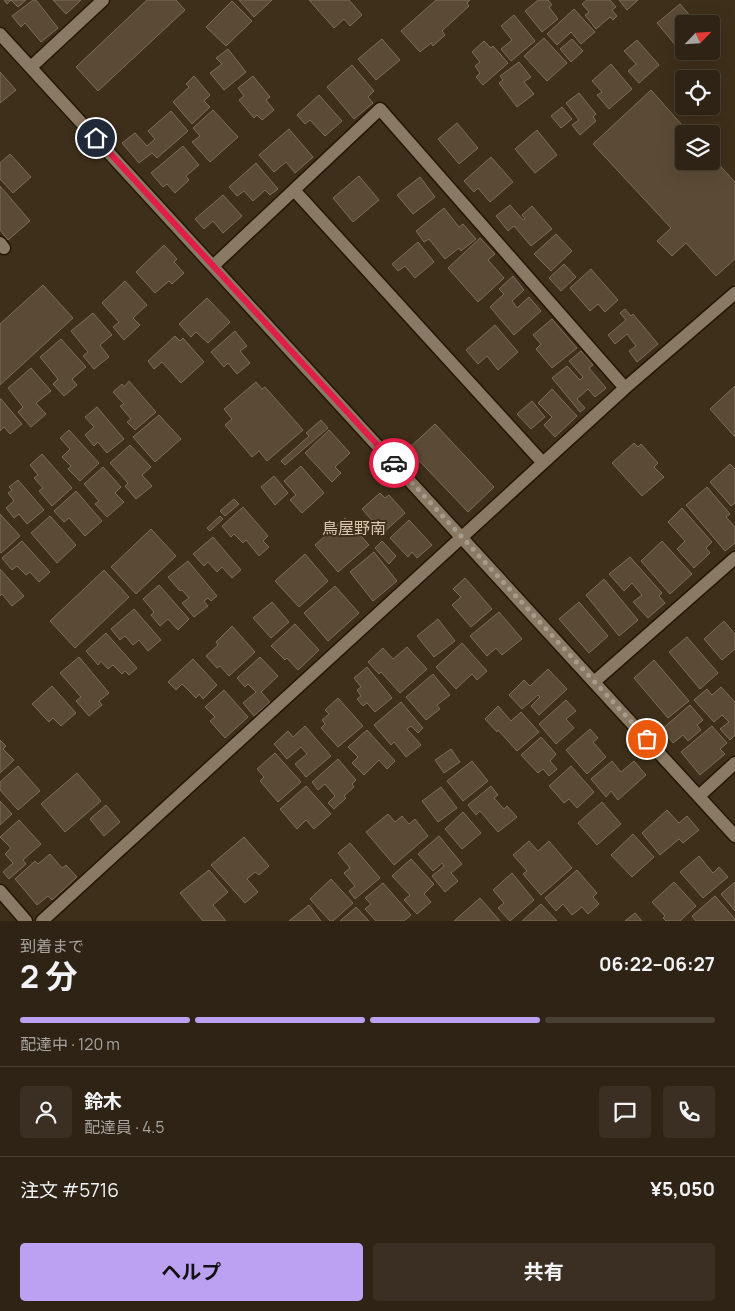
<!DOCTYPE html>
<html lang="ja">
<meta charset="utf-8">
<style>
body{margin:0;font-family:Manrope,"Noto Sans JP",sans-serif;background:#3a2f22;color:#f1f3f6;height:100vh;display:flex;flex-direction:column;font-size:19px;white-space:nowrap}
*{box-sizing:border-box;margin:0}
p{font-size:16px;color:#a7a4a0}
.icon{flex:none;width:28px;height:28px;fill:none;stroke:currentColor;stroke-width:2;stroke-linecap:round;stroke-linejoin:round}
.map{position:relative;height:921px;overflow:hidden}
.side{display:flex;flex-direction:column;background:#2e2314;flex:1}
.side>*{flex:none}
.needle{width:32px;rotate:65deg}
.controls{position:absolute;left:675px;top:15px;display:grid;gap:10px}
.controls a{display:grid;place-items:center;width:45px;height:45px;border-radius:5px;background:#2e2314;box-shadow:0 5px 20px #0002,0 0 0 1px #494034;font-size:25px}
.pin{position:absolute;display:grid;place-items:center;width:42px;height:42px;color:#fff;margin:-21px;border:2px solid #fff;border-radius:50%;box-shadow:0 1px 5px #0007}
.courier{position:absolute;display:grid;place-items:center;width:50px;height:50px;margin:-25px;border:4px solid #e11d48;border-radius:50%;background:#fff;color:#222;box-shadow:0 1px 6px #0007}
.overview em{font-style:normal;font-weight:700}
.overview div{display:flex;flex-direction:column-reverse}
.overview{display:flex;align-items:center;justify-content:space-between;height:85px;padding:0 20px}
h1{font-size:32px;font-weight:700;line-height:38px}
.bar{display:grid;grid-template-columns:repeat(4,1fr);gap:8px 5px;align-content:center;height:60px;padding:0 20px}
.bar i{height:6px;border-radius:4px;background:#494034}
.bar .active{background:#bca0f2}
.bar p{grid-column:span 4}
.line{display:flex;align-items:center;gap:12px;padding:0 20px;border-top:1px solid #494034}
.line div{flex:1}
.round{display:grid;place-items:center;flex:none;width:52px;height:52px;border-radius:5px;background:#3a2f22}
.button{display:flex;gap:10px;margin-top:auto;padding:10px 20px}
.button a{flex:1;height:58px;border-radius:5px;background:#bca0f2;color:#111;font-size:20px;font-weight:700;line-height:58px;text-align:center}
.button a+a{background:#3a2f22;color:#f1f3f6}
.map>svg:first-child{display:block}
.building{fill:#5b4b36;stroke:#7e6d57}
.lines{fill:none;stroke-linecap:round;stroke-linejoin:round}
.minor-casing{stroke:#241603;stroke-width:15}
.minor{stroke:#8b7a63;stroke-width:12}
.done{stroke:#a79c8c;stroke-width:5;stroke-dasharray:0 9}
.route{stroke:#e11d48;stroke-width:6}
.labels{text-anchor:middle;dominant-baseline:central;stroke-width:4;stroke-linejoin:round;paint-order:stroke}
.quarter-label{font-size:16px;fill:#dac6ae;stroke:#3e2f1a}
</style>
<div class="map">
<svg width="735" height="921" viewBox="0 0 735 921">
<rect width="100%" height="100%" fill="#3e2f1a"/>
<!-- building -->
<path class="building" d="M4 0H26L18 7 11 0 7 4Z
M33 0H36L58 28 41 42 25 23 21 27 12 16Z
M53 0H81L66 14Z
M147 0H176L185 10 98 91 76 67Z
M239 0H272L254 17Z
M309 0H349L362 15 350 26 344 19 334 28Z
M436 0H470L467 3 469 6 442 31 445 35 433 46 431 43 420 52 401 31Z
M538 0H548L552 5 549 7 558 19 542 32 525 11Z
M587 0H610L616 7 612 10 617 16 613 20 610 17 596 29 585 15 589 12 582 4Z
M619 0H638L627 10Z
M232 1 252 21 226 46 206 27Z
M680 4 697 24H684V41L677 47 657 23Z
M574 9 595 32 581 44 571 32 557 45 547 34Z
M514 15 535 41 511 61 501 49 512 40 501 26Z
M544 38 567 63 547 81 524 56Z
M382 39 400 60 376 80 358 59Z
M572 39 583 51 571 62 560 49Z
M637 40 659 65 639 83 628 71 636 64 624 51Z
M484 41 491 48 493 46 508 63 483 85 476 77 480 73 475 66 480 62 472 52Z
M228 49 246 72 224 90 210 73 222 64 216 58Z
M519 62 531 77 524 82 534 94 517 107 499 83 503 80 500 76Z
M611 64 632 89 609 109 597 95 602 92 592 81Z
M352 65 374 91 368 97 373 103 354 119 327 87Z
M0 72 16 90 0 103Z
M194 76 210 95 204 101 210 107 192 124 173 102 189 87 186 84Z
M253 76 270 97 266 100 274 110 262 120 257 115 254 118 239 100 244 96 238 88Z
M651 90 690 134H684V161H711V156L735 182V259L716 276 686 243 672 256 657 241 671 228 593 144Z
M579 93 596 114 593 117 596 121 580 135 572 125 579 120 566 103Z
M319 95 342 121 325 136 310 120 305 124 297 115Z
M562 107 572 119 561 128 551 116Z
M213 110 238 137 210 162 192 142 200 136 193 128Z
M171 111 188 131 157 158 152 153 139 163 122 143 135 133 147 146 155 139 148 131Z
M457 123 478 148 459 164 438 139Z
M289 129 313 157 295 173 286 162 274 172 259 155Z
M537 130 557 155 535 173 515 149Z
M183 146 199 165 186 176 189 180 175 193 167 184 163 187 151 173Z
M10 154 31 177 13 193 0 179V163Z
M491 157 513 182 490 202 478 188 474 192 464 181Z
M256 163 278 189 270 195 265 190 253 201 244 191 237 196 229 187Z
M359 176 379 200 353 222 333 198Z
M420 177 435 197 413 214 397 195Z
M0 186 30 221 8 240 0 230Z
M223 195 242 216 223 233 213 221 204 229 195 219Z
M510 205 523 220 525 219 522 215 532 206 552 229 531 246 514 226 508 231 496 216Z
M444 208 459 227 463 224 476 239 461 251 459 248 445 259 429 239 424 242 416 231Z
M556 234 572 251 551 271 534 254Z
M480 238 495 254 488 260 504 278 478 302 448 268Z
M418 242 434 262 415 278 405 266 398 271 392 264Z
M164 245 177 259 174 262 184 273 172 284 169 281 155 293 136 272Z
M564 264 576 277 561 291 549 278Z
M591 269 618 300 605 312 598 304 590 311 570 288Z
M513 276 524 290 512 301 517 308 529 297 541 311 514 335 490 307 504 294 499 289Z
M125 281 147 305 133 318 140 325 124 340 113 327 119 322 102 303Z
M43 285 73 318 0 385V324Z
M207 298 230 322 208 343 196 332 191 337 179 324Z
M625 309 631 316 633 314 658 344 637 362 629 351 636 346 627 334 615 344 608 335 626 320 620 313Z
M93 313 112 335 100 345 109 357 94 369 83 356 88 352 71 331Z
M552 319 577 348 552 368 536 349 541 344 533 335Z
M495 325 518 352 498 370 487 356 478 364 466 350Z
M235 331 247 346 240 351 250 363 237 374 228 363 224 367 211 352Z
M175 336 180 341 183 338 204 362 181 383 162 362 154 369 148 361Z
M61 339 86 367 72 379 77 385 64 396 53 384 58 379 40 357Z
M581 351 593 365 589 368 606 388 595 397 588 389 577 399 585 408 580 412 552 378 567 366 580 380 583 377 569 361Z
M31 368 51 391 36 403 46 414 31 427 18 412 23 407 8 388Z
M129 381 156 412 135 430 127 422 131 419 120 406 124 404 113 392 122 384 124 387Z
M256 382 262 389 265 387 303 430 267 461 259 451 252 457 225 425 232 419 224 409Z
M735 386V437L710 409Z
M552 389 577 416 555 437 544 425 552 417 538 403Z
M0 399H1L22 424 10 434 4 427 0 431Z
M532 401 545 417 531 429 517 414Z
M97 407 124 439 107 453 98 442 94 446 85 435 94 427 85 417Z
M159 415 181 439 155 462 133 437Z
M321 420 328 428 285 465 281 461 309 436 306 433Z
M435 424 494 487 468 512 408 449Z
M69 430 99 463 80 481 68 469 71 466 62 457 70 449 60 438Z
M329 430 350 453 335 467 341 473 332 482 305 453Z
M634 443 638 447 641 444 658 463 654 467 664 477 642 496 612 463Z
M130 445 151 467 142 475 152 486 136 499 125 486 128 483 110 463Z
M42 454 72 488 52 506 39 491 43 488 34 478 38 475 30 465Z
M730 464 735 469V503L731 506 710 482Z
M301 466 324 493 302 513 290 500 296 495 284 481Z
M103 467 121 487 115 493 124 502 107 517 95 504 99 501 84 484Z
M274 476 288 493 275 505 261 487Z
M18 480 44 510 27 524 19 514 14 518 6 508 14 501 8 493 12 490 9 487Z
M707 487 730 514 726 517 735 527V543L725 551 686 505Z
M76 491 102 521 85 536 69 518 64 522 54 511Z
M380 493 385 498 389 495 405 513 383 533 362 509Z
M234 499 239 504 225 516 220 511Z
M243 507 268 536 263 541 269 547 259 556 246 540 243 543 234 534 231 537 222 526Z
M682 508 712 542 706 548 710 553 694 568 677 549 685 541 668 522Z
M0 514 20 536 1 553 0 552Z
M50 516 76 545 57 563 31 533Z
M220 516 223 519 210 531 207 528Z
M345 518 369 545 338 572 315 545Z
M409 520 432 545 417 558 412 552 408 557 390 538Z
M151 529 176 556 136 594 111 567Z
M213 537 241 570 232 578 222 567 217 572 208 562 204 566 193 554Z
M22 541 50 572 39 582 30 572 26 575 17 566 12 570 2 558Z
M382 541 396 556 389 564 375 548Z
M662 541 692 574 670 594 641 561Z
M374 552 397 581 373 601 350 572Z
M305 554 328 581 299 607 275 581Z
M630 557 662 593 659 596 665 603 648 618 633 602 642 595 632 583 624 591 609 574Z
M188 561 217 596 211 601 208 598 204 601 208 606 194 617 182 603 189 598 182 590 180 591 168 577Z
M0 569 24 596 12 606 2 594 0 596Z
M104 570 129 597 75 648 50 621Z
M465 578 492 609 471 627 452 605 461 597 453 589Z
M604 579 638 620 619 636 586 595Z
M159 585 189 619 178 630 168 619 160 626 151 615 154 612 143 599Z
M335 586 359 613 328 641 304 613Z
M272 602 289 622 271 638 253 618Z
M579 602 608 636 589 653 559 619Z
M134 609 161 640 148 651 139 640 133 645 125 636 120 640 111 629Z
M499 612 522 639 502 655 496 648 487 656 470 636Z
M438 619 455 641 434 657 417 636Z
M724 621 735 634V649L722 660 704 639Z
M295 624 319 650 298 670 287 658 285 660 271 646Z
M232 626 255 652 229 676 220 666 217 668 206 656 218 645 216 642Z
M106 633 137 668 129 675 125 671 122 674 113 665 108 669 101 661 98 665 86 651Z
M687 637 718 673 700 689 669 652Z
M462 643 487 671 477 680 472 674 456 689 436 667Z
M407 647 427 669 400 693 381 672 379 674 368 662 383 648 393 659Z
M79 657 109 693 99 701 102 705 89 716 76 701 81 697 60 673Z
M260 657 278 676 261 692 270 702 254 716 243 703 256 692 248 684 245 687 237 678Z
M193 659 217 685 203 699 199 694 196 698 182 684 176 690 168 682Z
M654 660 689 701 668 718 634 678Z
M367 667 392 698 375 712 367 703 363 706 357 699 361 696 357 690 361 687 354 678Z
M548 669 567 689 539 715 531 706 540 697 538 695 522 709 509 695 524 680 530 686Z
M433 674 450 695 437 705 440 709 426 720 406 697Z
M52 686 76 713 61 726 53 718 49 722 32 704Z
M721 687 735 702V735L730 740 720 729 729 722 722 715 714 722 694 700 707 689 712 695Z
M224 690 248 717 225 738 210 721 215 717 205 707Z
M338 698 363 726 338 747 321 728 325 724 322 720 329 714 325 710Z
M566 700 576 711 566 719 574 728 556 744 539 724Z
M401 702 423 728 418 733 411 726 407 729 421 745 406 757 394 742 391 745 374 725Z
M690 705 703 720 697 725 701 730 688 741 683 735 673 743 662 729Z
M498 706 511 721 521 712 539 732 517 751 498 730 497 732 485 719Z
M305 726 331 756 306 777 295 764 307 754 301 747 287 759 274 744 288 731 293 737Z
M712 726 727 743 720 749 725 754 700 775 681 752Z
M590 729 598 738 593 742 606 757 587 774 566 750Z
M367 730 395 761 387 769 379 760 364 775 352 763 358 757 348 747Z
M541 737 556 754 550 761 557 769 549 776 543 769 538 773 521 755Z
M0 740 6 746 3 749 14 760 0 773Z
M451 749 460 762 444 773 435 760Z
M275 753 301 782 278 802 260 781 264 777 257 769Z
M338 759 356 780 352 784 354 787 344 796 346 798 334 809 328 803 335 796 325 784 318 790 312 782Z
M472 761 488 781 463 801 447 781Z
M612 761 621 772 634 761 646 775 618 800 611 791 606 797 591 779Z
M18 766 40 791 18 810 0 790V782Z
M571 766 594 792 577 808 569 799 564 803 549 786Z
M77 773 101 801 65 832 41 804Z
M306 786 331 814 314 829 306 820 297 829 280 809Z
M491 786 498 795 494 798 504 809 507 806 517 817 498 832 480 811 476 815 468 805Z
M441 787 457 808 438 822 422 801Z
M0 801 12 814 0 825Z
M602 802 621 824 597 845 578 823Z
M106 805 120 822 104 836 90 819Z
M667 810 679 823 687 816 699 830 683 843 679 839 660 855 642 833Z
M463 812 481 833 462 849 445 829Z
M388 814 395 822 402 816 409 824 415 819 428 836 394 865 366 832Z
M19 820 41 844 23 860 26 864 9 879 3 872 13 863 5 854 11 848 0 837Z
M633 834 654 857 632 877 611 855Z
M439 836 462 864 451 873 458 881 445 892 432 876 444 866 442 863 433 871 418 854Z
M244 837 269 866 259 875 255 872 247 879 258 892 245 903 211 865Z
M529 841 538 851 549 841 572 868 541 895 523 874 527 871 513 855Z
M350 843 380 878 355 899 349 891 355 886 344 873 350 868 338 853Z
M50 854 62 868 66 865 77 877 52 900 48 896 37 905 15 879 35 861 38 864Z
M699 856 713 873 719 867 728 877 703 898 680 872Z
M411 859 434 884 424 894 431 902 417 914 404 900 410 895 392 876Z
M209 870 228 892 213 905 226 921H203L180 893Z
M577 870 597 893 593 897 599 904 588 914 582 907 572 915 563 904 556 911 545 898Z
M512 873 534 900 510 921 498 908 504 903 493 890Z
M331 879 353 903 333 921H330L310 899Z
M674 882 696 906 680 921H666L663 918 665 916 652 902Z
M735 882V911L721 894Z
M383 883 411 915 404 921H376L365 909 371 904 365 898Z
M715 896 735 919V921H696L692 916Z
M480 898 500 921H454Z
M541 904 557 921H522Z
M309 905 321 921H289Z
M356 907 369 921H340Z
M635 913 642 921H625Z"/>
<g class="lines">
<defs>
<path id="minor" d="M0 34 735 836
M31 67 103 0
M294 190 543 463
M0 243 4 248
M213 266 380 109 625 388
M594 682 735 558
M699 796 735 763
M0 891 26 921
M42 921 625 388 735 293"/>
</defs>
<!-- minor casing -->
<use href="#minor" class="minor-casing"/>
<!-- minor -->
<use href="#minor" class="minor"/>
</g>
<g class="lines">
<!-- done -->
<path class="done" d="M394 463 647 739"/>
<!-- route -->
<path class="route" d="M96 138 394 463"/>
</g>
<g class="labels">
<!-- quarter labels -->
<g class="quarter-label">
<text x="354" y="528">鳥屋野南</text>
</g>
</g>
</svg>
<div class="controls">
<a><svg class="needle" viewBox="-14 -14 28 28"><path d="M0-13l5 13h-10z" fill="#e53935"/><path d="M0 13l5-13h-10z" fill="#a7a4a0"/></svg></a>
<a><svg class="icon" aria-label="locate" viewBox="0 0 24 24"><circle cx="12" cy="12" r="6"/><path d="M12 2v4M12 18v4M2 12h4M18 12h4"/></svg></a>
<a><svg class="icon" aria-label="layers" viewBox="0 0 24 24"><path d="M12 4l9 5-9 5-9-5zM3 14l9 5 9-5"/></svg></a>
</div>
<div class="pin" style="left:647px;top:739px;background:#ea580c"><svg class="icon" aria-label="bag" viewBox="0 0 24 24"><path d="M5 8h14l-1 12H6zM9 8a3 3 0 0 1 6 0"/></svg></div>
<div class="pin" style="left:96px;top:138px;background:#1f2937"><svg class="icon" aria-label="home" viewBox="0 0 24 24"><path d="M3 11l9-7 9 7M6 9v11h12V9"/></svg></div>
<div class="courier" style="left:394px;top:463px"><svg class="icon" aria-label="car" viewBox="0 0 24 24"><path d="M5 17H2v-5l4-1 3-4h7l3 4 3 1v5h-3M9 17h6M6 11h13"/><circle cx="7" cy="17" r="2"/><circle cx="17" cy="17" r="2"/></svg></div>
</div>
<section class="side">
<div class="overview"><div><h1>2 分</h1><p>到着まで</p></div><em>06:22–06:27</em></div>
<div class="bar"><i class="active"></i><i class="active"></i><i class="active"></i><i></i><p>配達中 · 120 m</p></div>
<div class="line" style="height:90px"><a class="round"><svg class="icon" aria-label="person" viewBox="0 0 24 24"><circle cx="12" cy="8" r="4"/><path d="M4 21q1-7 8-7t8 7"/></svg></a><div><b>鈴木</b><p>配達員 · 4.5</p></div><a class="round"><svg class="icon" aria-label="chat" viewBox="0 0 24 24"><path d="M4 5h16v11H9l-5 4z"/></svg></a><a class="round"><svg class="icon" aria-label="phone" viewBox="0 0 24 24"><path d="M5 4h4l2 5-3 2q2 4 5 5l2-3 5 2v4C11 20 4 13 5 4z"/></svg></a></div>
<div class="line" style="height:65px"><div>注文 #5716</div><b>¥5,050</b></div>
<div class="button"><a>ヘルプ</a><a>共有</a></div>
</section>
